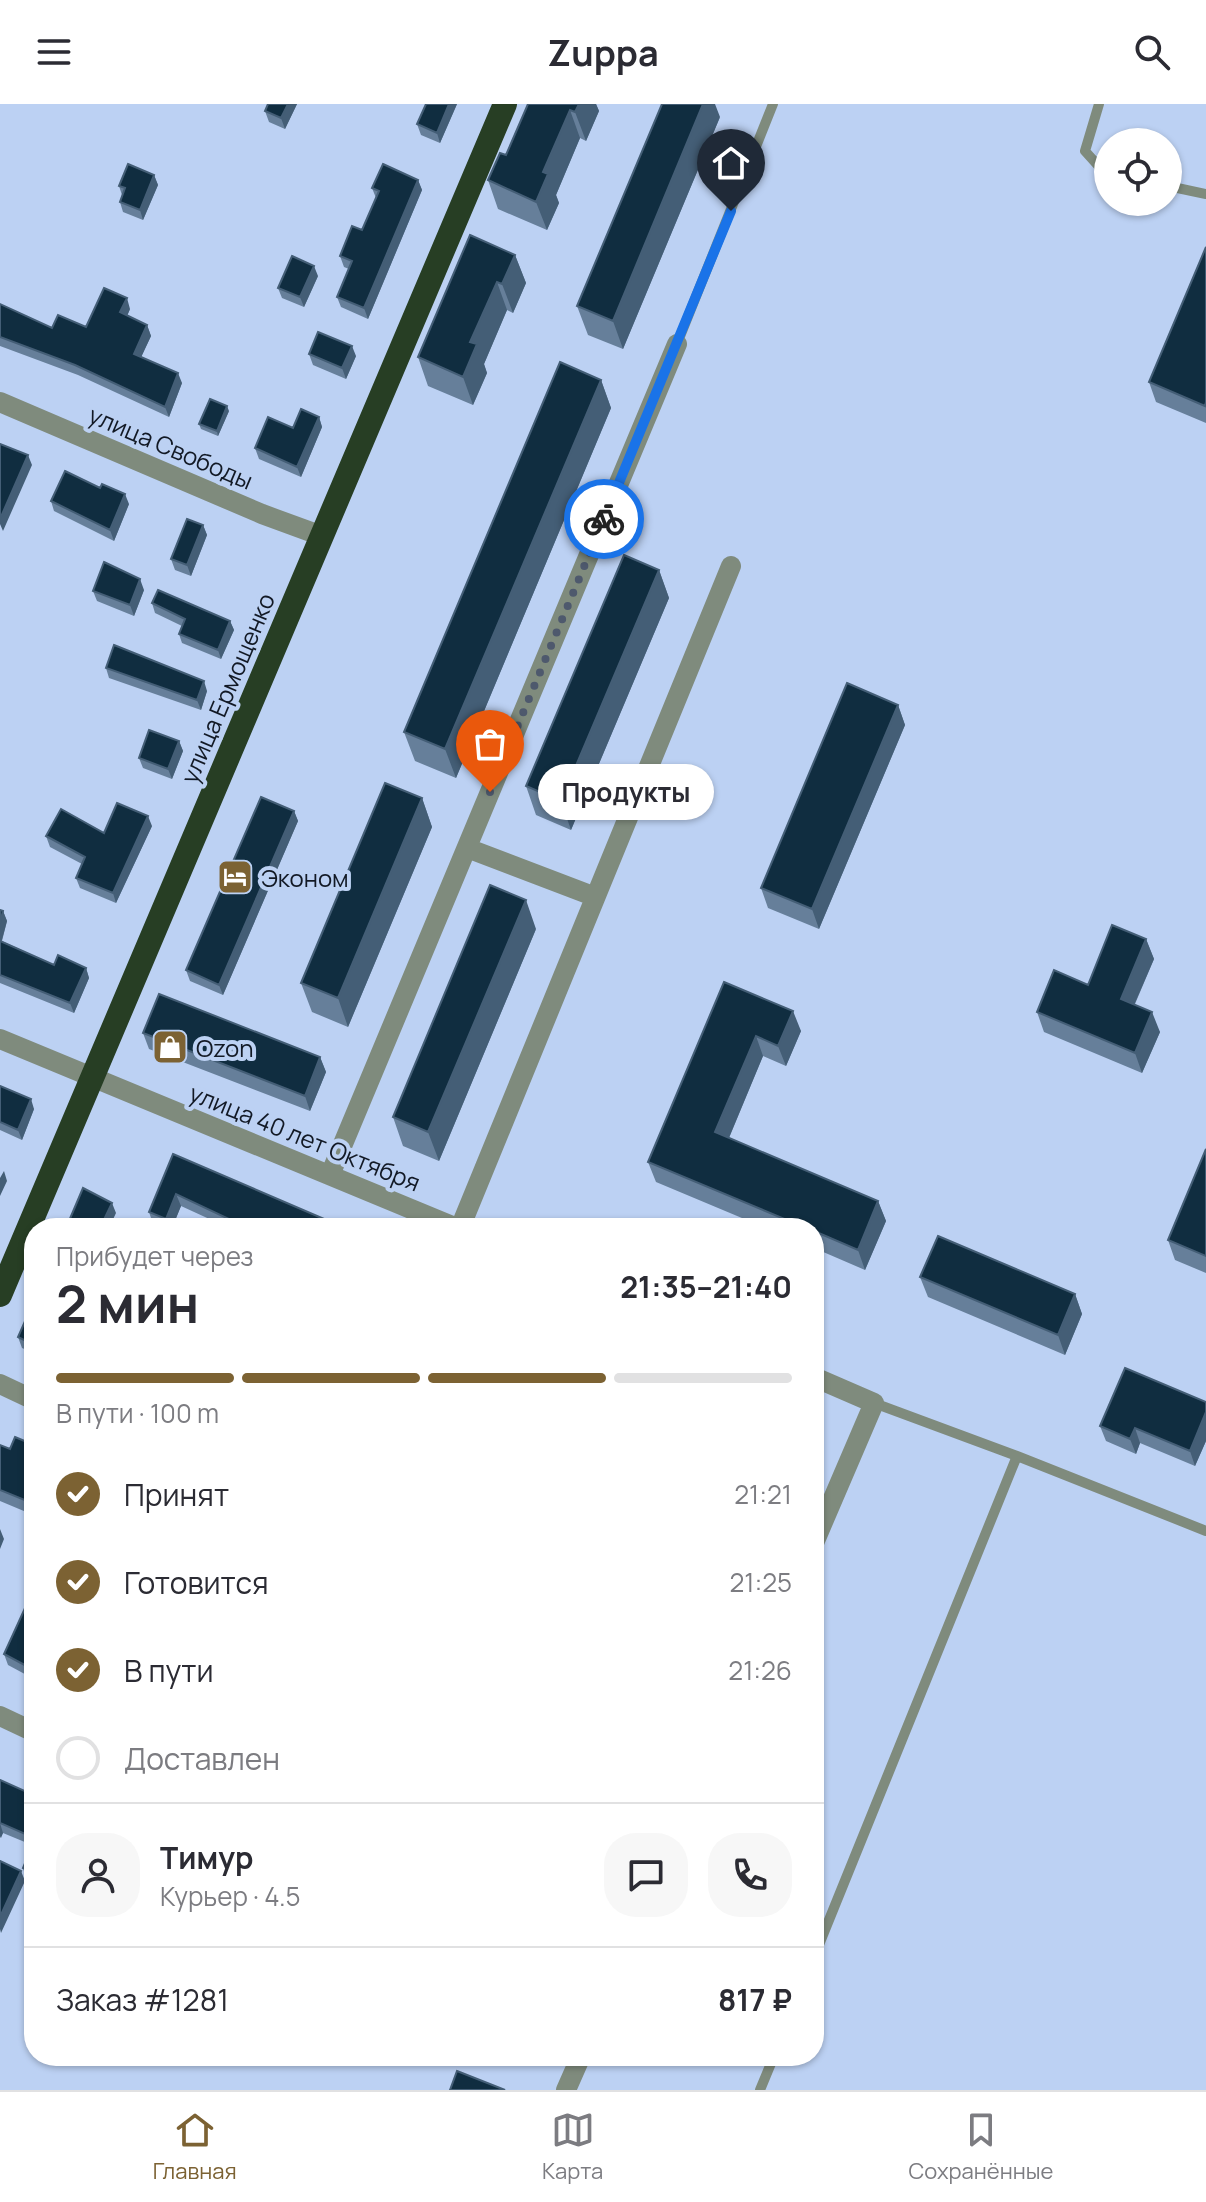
<!DOCTYPE html>
<html lang="ru">
<meta charset="utf-8">
<style>
body{margin:0;font-family:Manrope,sans-serif;background:#f7f7f7;color:#2b2b33;height:100vh;display:flex;flex-direction:column;font-size:30px;white-space:nowrap}
*{box-sizing:border-box;margin:0}
p{font-size:26px;color:#7c7c81}
.icon{flex:none;width:44px;height:44px;fill:none;stroke:currentColor;stroke-width:2;stroke-linecap:round;stroke-linejoin:round}
.map{position:relative;flex:1;overflow:hidden}
.panel{position:absolute;left:24px;top:1114px;width:800px;height:848px;display:flex;flex-direction:column;background:#fff;border-radius:32px;box-shadow:0 2px 6px #0004}
.panel>*{flex:none}
.fabs{position:absolute;left:1094px;top:24px;display:grid;gap:16px}
.fabs a{display:grid;place-items:center;width:88px;height:88px;border-radius:50%;background:#fff;box-shadow:0 2px 6px #0004;font-size:40px}
.pin{position:absolute;display:grid;place-items:center;width:68px;height:68px;color:#fff;margin:-82px -34px;border-radius:50% 50% 50% 0;rotate:-45deg;box-shadow:0 0 8px #0007}
.pin .icon{rotate:45deg}
.courier{position:absolute;display:grid;place-items:center;width:80px;height:80px;margin:-40px;border:6px solid #1a73e8;border-radius:50%;background:#fff;color:#222;box-shadow:0 2px 10px #0007}
.bubble{position:absolute;height:56px;border-radius:28px;background:#fff;box-shadow:0 2px 6px #0004;font-size:26px;font-weight:700;line-height:56px;text-align:center}
.headline em{font-style:normal;font-weight:700}
.headline div{display:flex;flex-direction:column-reverse}
.headline{display:flex;align-items:center;justify-content:space-between;height:136px;padding:0 32px}
h1{font-size:52px;font-weight:700;line-height:60px}
.bar{display:grid;grid-template-columns:repeat(4,1fr);gap:12px 8px;align-content:center;height:96px;padding:0 32px}
.bar i{height:10px;border-radius:6px;background:#e1e1e2}
.bar .current{background:#7c6233}
.bar p{grid-column:span 4}
.line{display:flex;align-items:center;gap:20px;padding:0 32px;border-top:2px solid #e1e1e2}
.line div{flex:1}
.round{display:grid;place-items:center;flex:none;width:84px;height:84px;border-radius:32px;background:#f7f7f7}
ol{padding:0 32px;list-style:none}
li{display:flex;align-items:center;gap:24px;height:88px}
li p{margin-inline-start:auto}
li .icon{padding:8px;border-radius:50%;background:#7c6233;color:#fff;stroke-width:4}
li:last-child{color:#7c7c81}
li i{width:44px;height:44px;border:4px solid #e1e1e2;border-radius:50%}
header{display:flex;justify-content:space-between;align-items:center;height:104px;padding:0 32px;background:#fff;font-size:36px;font-weight:700}
.tabs{display:flex;justify-content:space-around;align-items:center;height:112px;border-top:2px solid #e1e1e2;background:#fff;font-size:22px;color:#7c7c81}
.tabs a{display:grid;justify-items:center;gap:4px}
.tabs .current{color:#7c6233}
.map>svg:first-child{display:block}
.lines{fill:none;stroke-linecap:round;stroke-linejoin:round}
.lane{stroke:#7f8b7d;stroke-width:10}
.street{stroke:#7f8b7d;stroke-width:20}
.highway{stroke:#273e24;stroke-width:24}
.wall{fill:#667f9a}
.shaded-wall{fill:#445e76}
.building{fill:#102d40;stroke:#445e76;stroke-width:2}
.done{stroke:#4e596d;stroke-width:8;stroke-dasharray:0 14.4}
.route{stroke:#1a73e8;stroke-width:10}
.labels{text-anchor:middle;dominant-baseline:central;stroke-width:8;stroke-linejoin:round;paint-order:stroke}
.street-label{font-size:24px;fill:#121925;stroke:#bcd1f3}
.poi-label{font-size:24px;fill:#121925;stroke:#bcd1f3;text-anchor:start}
</style>
<header><svg class="icon" aria-label="menu" viewBox="0 0 24 24"><path d="M4 6h16M4 12h16M4 18h16"/></svg>Zuppa<svg class="icon" aria-label="search" viewBox="0 0 24 24"><circle cx="10" cy="10" r="6"/><path d="M15 15l6 6"/></svg></header>
<div class="map">
<svg width="1206" height="1986" viewBox="0 0 1206 1986">
<rect width="100%" height="100%" fill="#bcd1f3"/>
<g class="lines">
<!-- lane -->
<path class="lane" d="M1099 0 1085 47 1103 67 1108 68
M1168 82 1206 90
M677 240 773 0
M1017 1352 1206 1427
M814 1853 1017 1352 874 1299
M760 1986 774 1952"/>
<!-- street -->
<path class="street" d="M0 298 262 410 322 432
M467 744 593 792
M0 935 457 1124
M330 1071 677 240
M460 1124 731 462
M814 1273 874 1299 814 1439
M0 1280 34 1296
M0 1612 34 1628
M566 1986 581 1952"/>
<!-- highway -->
<path class="highway" d="M0 1191 505 0"/>
</g>
<!-- wall -->
<path class="wall" d="M268 0H297L285 25 269 18 265 7Z
M457 0 440 39 421 31 417 20Z
M528 0H596L599 7 586 37 580 34 556 91 559 99 547 126 498 105 488 76 506 51Z
M720 13 623 245 588 231 577 202Z
M154 71 158 81 143 116 123 108 120 98 122 91 119 82Z
M418 76 422 86 368 215 341 203 337 193 349 165 344 163 340 152 362 126 376 94 372 84Z
M1206 143V319L1156 298 1149 278Z
M515 151 526 179 513 209 507 206 484 260 487 269 473 301 428 282 418 253Z
M318 172 304 203 282 194 278 184Z
M0 200 52 224 86 223 130 205 127 212 147 221 151 232 141 253 182 279 169 313 78 271 0 242Z
M309 250 356 252 346 275 313 261Z
M601 276 611 304 456 674 415 657 404 628Z
M229 307 218 332 201 325 199 320Z
M319 313 322 323 301 373 259 355 255 344 293 324Z
M51 397 129 400 114 437 54 407Z
M203 421 207 431 191 472 175 466 171 455Z
M659 466 669 494 571 726 536 711 526 682Z
M144 486 134 512 97 497 93 487Z
M152 499 230 517 234 526 221 555 182 539 179 530 182 522 155 509Z
M106 564 207 587 201 606 109 574Z
M898 601 905 621 819 825 768 804 761 784Z
M179 637 183 647 172 675 143 664 139 654Z
M422 694 432 723 348 923 312 908 301 879Z
M294 707 298 717 223 891 190 877 186 866Z
M152 722 116 799 80 784 76 774 82 760 50 743 46 732 104 729Z
M0 806 3 807 7 817 2 837 54 861 86 864 89 874 74 909 0 879Z
M536 825 439 1057 403 1042 393 1013Z
M1146 835 1154 855 1135 900 1160 928 1142 969 1044 928 1037 908 1088 881Z
M724 878 801 927 786 962 763 952 729 1034 878 1097 886 1117 865 1166 814 1144V1124H766L656 1078 648 1058Z
M143 929 320 953 326 968 310 1007 149 945Z
M0 982 34 1005 22 1036 0 1026Z
M1206 1045V1169L1175 1156 1168 1136Z
M173 1050 345 1124H229L181 1102 172 1124H164L153 1120 149 1108Z
M920 1173 1075 1190 1082 1210 1065 1251 928 1193Z
M34 1197V1249L22 1244 18 1233Z
M1206 1298V1337L1195 1362 1140 1339 1136 1350 1106 1337 1100 1322Z
M0 1341 10 1345 34 1341V1403L31 1410 0 1397Z
M34 1493V1575L8 1561 4 1550Z
M0 1676 31 1690 34 1682V1777L26 1774 23 1764 32 1741 3 1729 0 1734Z
M515 1952H541L537 1962Z"/>
<!-- shaded-wall -->
<path class="shaded-wall" d="M288 0H297L285 25 281 14Z
M449 0H457L440 39 437 29Z
M579 0H596L599 7 586 37 575 8Z
M703 0H715L720 13 623 245 613 217Z
M570 6 580 34 556 91 559 99 547 126 536 98 543 68Z
M154 71 158 81 143 116 140 106Z
M418 76 422 86 368 215 364 204Z
M515 151 526 179 513 209 502 180Z
M314 162 318 172 304 203 300 193Z
M497 178 507 206 484 260 487 269 473 301 463 273 470 238Z
M127 194 130 205 124 219 120 208Z
M147 221 151 232 138 260 134 250Z
M352 242 356 252 346 275 342 264Z
M178 269 182 279 169 313 165 303Z
M601 276 611 304 456 674 445 645Z
M227 302 229 307 218 332 217 327Z
M319 313 322 323 301 373 297 363Z
M28 351 32 361 3 427 0 420V415Z
M125 390 129 400 114 437 110 426Z
M203 421 207 431 191 472 187 461Z
M659 466 669 494 571 726 561 697Z
M140 475 144 486 134 512 130 501Z
M230 517 234 526 221 555 218 546Z
M204 577 207 587 201 606 197 596Z
M898 601 905 621 819 825 812 805Z
M179 637 183 647 172 675 168 665Z
M422 694 432 723 348 923 338 894Z
M294 707 298 717 223 891 219 881Z
M148 712 152 722 116 799 113 789Z
M526 796 536 825 439 1057 428 1028Z
M3 807 7 817 0 843V819Z
M1146 835 1154 855 1128 915 1121 895Z
M86 864 89 874 74 909 70 899Z
M793 907 801 927 786 962 778 942Z
M1152 908 1160 928 1142 969 1135 949Z
M756 932 763 952 723 1048 715 1028Z
M320 953 326 968 310 1007 305 992Z
M31 995 34 1005 22 1036 18 1026Z
M4 1067 7 1077 0 1092V1074Z
M176 1090 181 1102 172 1124H169L166 1115Z
M878 1097 886 1117 865 1166 858 1146Z
M112 1099 116 1109 109 1124H100Z
M1075 1190 1082 1210 1065 1251 1058 1231Z
M1206 1308V1337L1195 1362 1190 1347Z
M1135 1324 1140 1339 1136 1350 1130 1335Z
M32 1385 34 1390V1403L31 1410 27 1397Z
M0 1425 4 1435 0 1445Z
M0 1719 3 1729 1 1734 0 1732Z
M21 1767 25 1777 1 1829 0 1825V1813Z
M533 1952H541L537 1962Z"/>
<!-- building -->
<path class="building" d="M268 0H288L281 14 265 7Z
M426 0H449L437 29 417 20Z
M528 0H579L575 8 570 6 543 68 548 70 536 98 488 76 500 49 506 51Z
M662 0H703L613 217 577 202Z
M128 60 154 71 140 106 120 98 125 84 119 82Z
M383 60 418 76 364 204 337 193 352 157 340 152 352 122 362 126 379 87 372 84Z
M470 131 515 151 502 180 497 178 470 238 477 240 463 273 418 253Z
M1206 143V298L1205 302 1149 278Z
M292 152 314 162 300 193 278 184Z
M104 184 127 194 120 208 147 221 134 250 178 269 165 303 75 261 0 233V200L52 224 58 211 86 223Z
M318 228 352 242 342 264 309 250Z
M560 258 601 276 445 645 404 628Z
M210 295 227 302 217 327 199 320Z
M301 305 319 313 297 363 255 344 268 313 293 324Z
M0 340 28 351 0 415Z
M65 367 100 384 102 380 125 390 110 426 51 397Z
M187 415 203 421 187 461 171 455Z
M624 451 659 466 561 697 526 682Z
M104 458 140 475 130 501 93 487Z
M158 486 230 517 218 546 179 530 185 515 152 499Z
M114 541 204 577 197 596 106 564Z
M847 579 898 601 812 805 761 784Z
M149 626 179 637 168 665 139 654Z
M385 679 422 694 338 894 301 879Z
M261 693 294 707 219 881 186 866Z
M117 699 148 712 113 789 76 774 85 753 46 732 61 705 104 729Z
M490 781 526 796 428 1028 393 1013Z
M0 806 3 807 0 819Z
M1112 821 1146 835 1121 895 1152 908 1135 949 1037 908 1054 866 1088 881Z
M0 837 54 861 58 851 86 864 70 899 0 871Z
M724 878 793 907 778 942 756 932 715 1028 878 1097 858 1146 814 1127V1124H806L648 1058Z
M159 890 320 953 305 992 143 929Z
M0 982 31 995 18 1026 0 1018Z
M1206 1045V1152L1168 1136Z
M173 1050 345 1124H245L246 1123 176 1090 166 1115 149 1108Z
M83 1084 112 1099 100 1124H66Z
M938 1132 1075 1190 1058 1231 920 1173Z
M34 1197V1241L18 1233Z
M1125 1264 1206 1298V1308L1190 1347 1135 1324 1130 1335 1100 1322Z
M15 1333 34 1341V1386L32 1385 27 1397 0 1386V1341L10 1345Z
M31 1491 34 1493V1566L4 1550Z
M0 1676 31 1690 34 1682V1728L32 1733 0 1719Z
M34 1738V1769L23 1764Z
M0 1757 21 1767 0 1813Z
M457 1967 505 1986H450Z"/>
<g class="lines">
<!-- done -->
<path class="done" d="M490 688 604 415"/>
<!-- route -->
<path class="route" d="M604 415 731 107"/>
</g>
<!-- icons -->
<defs>
<symbol id="hotel-square" viewBox="-11 -11 22 22"><rect x="-9" y="-9" width="18" height="18" rx="4" fill="#7c6233" stroke="#bcd1f3"/><path d="M-6-4.5h1.5V1H6V5H4.5V3h-9V5H-6ZM-4 0a1.8 1.8 0 1 1 3.6 0ZM.5 0V-2.5h3Q6-2.5 6 0Z" fill="#fff"/></symbol>
<symbol id="shop-square" viewBox="-11 -11 22 22"><rect x="-9" y="-9" width="18" height="18" rx="4" fill="#7c6233" stroke="#bcd1f3"/><path d="M-5-2.5h2.3a2.7 3.5 0 0 1 5.4 0H5L5.5 6h-11ZM-1.5-2.5h3a1.5 2.3 0 0 0-3 0Z" fill="#fff"/></symbol>
</defs>
<g fill-rule="evenodd">
<use href="#hotel-square" x="215" y="753" width="40" height="40"/>
<use href="#shop-square" x="150" y="923" width="40" height="40"/>
</g>
<g class="labels">
<!-- street labels -->
<g class="street-label">
<text transform="translate(171 343) rotate(23)">улица Свободы</text>
<text transform="translate(227 584) rotate(-67)">улица Ермощенко</text>
<text transform="translate(305 1033) rotate(22)">улица 40 лет Октября</text>
</g>
<!-- poi labels -->
<g class="poi-label">
<text x="261" y="773">Эконом</text>
<text x="196" y="943">Ozon</text>
</g>
</g>
</svg>
<div class="fabs">
<a><svg class="icon" aria-label="locate" viewBox="0 0 24 24"><circle cx="12" cy="12" r="6"/><path d="M12 2v4M12 18v4M2 12h4M18 12h4"/></svg></a>
</div>
<div class="pin" style="left:490px;top:688px;background:#ea580c"><svg class="icon" aria-label="bag" viewBox="0 0 24 24"><path d="M5 8h14l-1 12H6zM9 8a3 3 0 0 1 6 0"/></svg></div>
<div class="pin" style="left:731px;top:107px;background:#1f2937"><svg class="icon" aria-label="home" viewBox="0 0 24 24"><path d="M3 11l9-7 9 7M6 9v11h12V9"/></svg></div>
<div class="courier" style="left:604px;top:415px"><svg class="icon" aria-label="bike" viewBox="0 0 24 24"><circle cx="6" cy="16" r="4"/><circle cx="18" cy="16" r="4"/><path d="M6 16l4-8h5l3 8M10 8l3 8H6M13 5h3"/></svg></div>
<div class="bubble" style="left:538px;top:660px;width:176px">Продукты</div>
<section class="panel">
<div class="headline"><div><h1>2 мин</h1><p>Прибудет через</p></div><em>21:35–21:40</em></div>
<div class="bar"><i class="current"></i><i class="current"></i><i class="current"></i><i></i><p>В пути · 100 m</p></div>
<ol>
<li><svg class="icon" aria-label="check" viewBox="0 0 24 24"><path d="M5 12l5 5 9-10"/></svg>Принят<p>21:21</p></li>
<li><svg class="icon" aria-label="check" viewBox="0 0 24 24"><path d="M5 12l5 5 9-10"/></svg>Готовится<p>21:25</p></li>
<li><svg class="icon" aria-label="check" viewBox="0 0 24 24"><path d="M5 12l5 5 9-10"/></svg>В пути<p>21:26</p></li>
<li><i></i>Доставлен</li>
</ol>
<div class="line" style="height:144px"><a class="round"><svg class="icon" aria-label="person" viewBox="0 0 24 24"><circle cx="12" cy="8" r="4"/><path d="M4 21q1-7 8-7t8 7"/></svg></a><div><b>Тимур</b><p>Курьер · 4.5</p></div><a class="round"><svg class="icon" aria-label="chat" viewBox="0 0 24 24"><path d="M4 5h16v11H9l-5 4z"/></svg></a><a class="round"><svg class="icon" aria-label="phone" viewBox="0 0 24 24"><path d="M5 4h4l2 5-3 2q2 4 5 5l2-3 5 2v4C11 20 4 13 5 4z"/></svg></a></div>
<div class="line" style="height:104px"><div>Заказ #1281</div><b>817 ₽</b></div>
</section>
</div>
<nav class="tabs">
<a class="current"><svg class="icon" aria-label="home" viewBox="0 0 24 24"><path d="M3 11l9-7 9 7M6 9v11h12V9"/></svg>Главная</a>
<a><svg class="icon" aria-label="map" viewBox="0 0 24 24"><path d="M3 6l6-2 6 2 6-2v14l-6 2-6-2-6 2zM9 4v14M15 6v14"/></svg>Карта</a>
<a><svg class="icon" aria-label="saved" viewBox="0 0 24 24"><path d="M7 4h10v16l-5-4-5 4z"/></svg>Сохранённые</a>
</nav>
